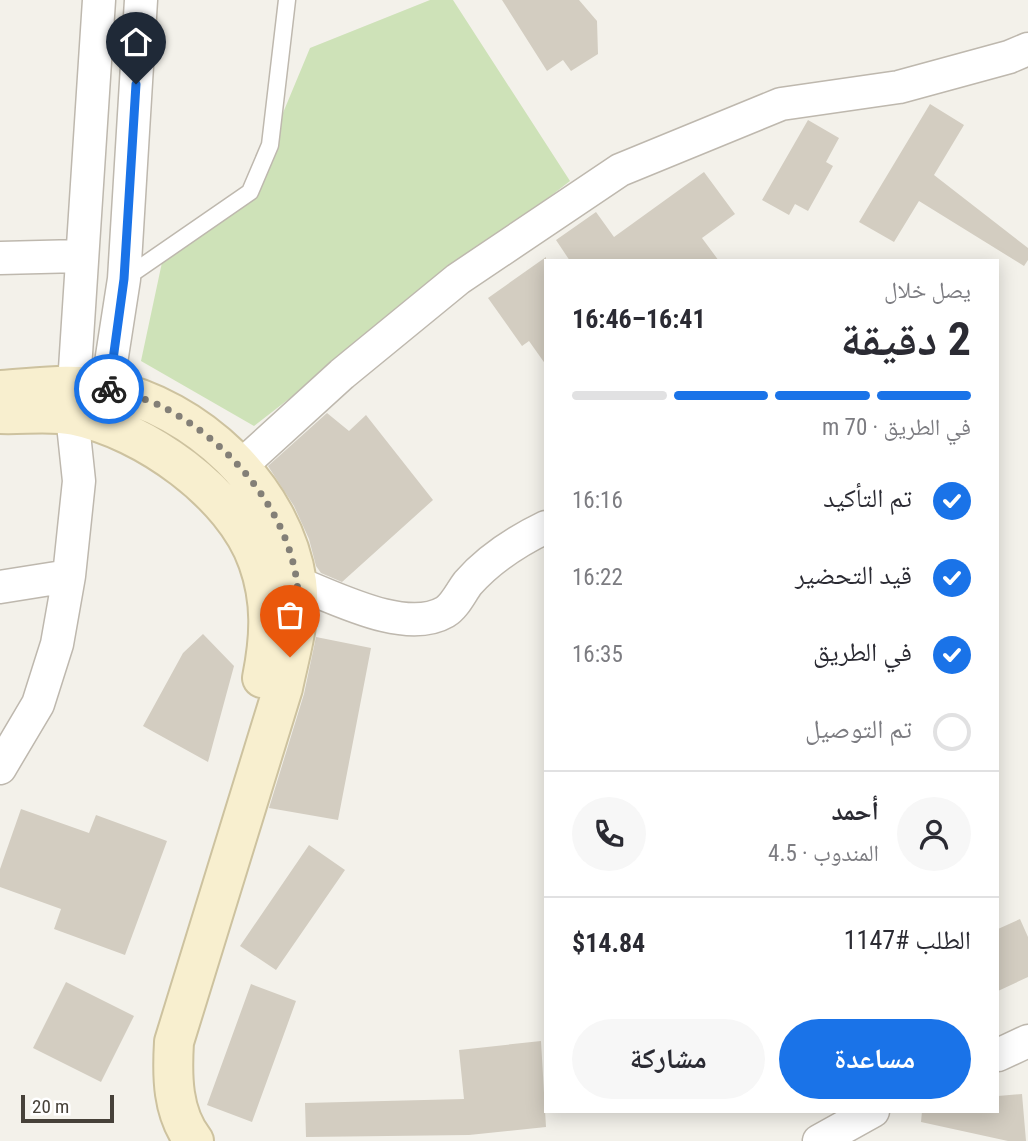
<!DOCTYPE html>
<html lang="ar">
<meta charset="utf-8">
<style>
body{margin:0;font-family:"Roboto Condensed","Noto Naskh Arabic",sans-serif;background:#f7f7f7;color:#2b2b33;direction:rtl;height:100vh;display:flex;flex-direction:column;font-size:26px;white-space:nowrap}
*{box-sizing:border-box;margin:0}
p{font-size:23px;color:#7c7c81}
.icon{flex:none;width:38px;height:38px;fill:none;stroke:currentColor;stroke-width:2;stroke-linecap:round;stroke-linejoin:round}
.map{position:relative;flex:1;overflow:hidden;direction:ltr}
.sheet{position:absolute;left:544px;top:259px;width:455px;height:854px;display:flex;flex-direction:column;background:#fff;border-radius:0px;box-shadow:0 4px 18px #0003;direction:rtl}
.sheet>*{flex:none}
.scale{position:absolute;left:21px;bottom:18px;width:93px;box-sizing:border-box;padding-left:7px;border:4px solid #464139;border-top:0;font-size:19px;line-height:24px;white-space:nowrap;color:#464139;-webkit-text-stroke:5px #fff;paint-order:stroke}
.pin{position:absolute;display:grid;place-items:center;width:60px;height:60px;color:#fff;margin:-72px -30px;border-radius:50% 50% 50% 0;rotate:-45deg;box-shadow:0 0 7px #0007}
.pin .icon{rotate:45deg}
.courier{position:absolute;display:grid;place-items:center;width:70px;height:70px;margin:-35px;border:5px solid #1a73e8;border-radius:50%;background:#fff;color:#222;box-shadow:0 2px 9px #0007}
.overview em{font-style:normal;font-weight:700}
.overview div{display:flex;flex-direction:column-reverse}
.overview{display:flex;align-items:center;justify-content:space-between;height:119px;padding:0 28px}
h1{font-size:46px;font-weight:700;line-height:52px}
.bar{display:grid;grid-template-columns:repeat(4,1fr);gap:10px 7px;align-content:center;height:84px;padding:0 28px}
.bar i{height:9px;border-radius:5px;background:#e1e1e2}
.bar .selected{background:#1a73e8}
.bar p{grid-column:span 4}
.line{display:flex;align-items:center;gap:18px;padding:0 28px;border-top:2px solid #e1e1e2}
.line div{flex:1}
.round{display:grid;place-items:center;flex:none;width:74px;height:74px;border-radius:37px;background:#f7f7f7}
ol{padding:0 28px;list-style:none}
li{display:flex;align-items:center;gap:21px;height:77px}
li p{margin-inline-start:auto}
li .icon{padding:7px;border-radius:50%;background:#1a73e8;color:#fff;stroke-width:4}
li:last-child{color:#7c7c81}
li i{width:38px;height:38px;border:4px solid #e1e1e2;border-radius:50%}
.primary-button{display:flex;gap:14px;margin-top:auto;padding:14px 28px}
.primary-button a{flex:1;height:80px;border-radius:42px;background:#1a73e8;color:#fff;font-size:28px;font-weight:700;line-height:80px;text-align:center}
.primary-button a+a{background:#f7f7f7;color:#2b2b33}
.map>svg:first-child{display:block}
.green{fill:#cee2b8}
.building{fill:#d3cdc1}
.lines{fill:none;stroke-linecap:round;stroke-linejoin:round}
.lane-casing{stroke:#beb8ae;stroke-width:19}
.street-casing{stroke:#beb8ae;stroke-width:35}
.secondary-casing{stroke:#cdc29f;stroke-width:42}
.lane{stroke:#fff;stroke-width:16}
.street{stroke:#fff;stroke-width:32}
.secondary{stroke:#f8efcf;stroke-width:38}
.done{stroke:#837f77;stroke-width:7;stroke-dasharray:0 12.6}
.route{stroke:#1a73e8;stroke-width:9}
</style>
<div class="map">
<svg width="1028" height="1141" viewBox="0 0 1028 1141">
<rect width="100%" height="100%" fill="#f3f1ea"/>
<!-- green -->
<path class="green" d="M430 0H453L570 181 254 426 141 361 164 253 250 192 310 48Z"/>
<!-- building -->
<path class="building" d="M502 0H579L597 21 598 54 571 71 563 60 547 71Z
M930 104 964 125 934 175 1028 248V260L1024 266 919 201 894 242 859 222Z
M808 120 839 138 826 162 833 166 808 211 795 204 789 215 762 200Z
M704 172 735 214 702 238 719 261H570L556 240 596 212 614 237Z
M546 257V365L529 341 522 346 488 298Z
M327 413 349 431 366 415 433 500 342 582 321 573 316 566 309 539 294 506 268 466Z
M203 634 234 666 208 762 143 726 183 653Z
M316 637 371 648 338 820 269 808 304 694Z
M21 809 89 833 96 815 167 841 125 955 54 929 61 909 0 887V869Z
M309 845 345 870 276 970 240 946Z
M1020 919 1028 937V977L998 991V929Z
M66 982 134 1016 101 1082 33 1048Z
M251 984 296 1001 252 1122 207 1105Z
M541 1041 546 1127 469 1135 306 1137 305 1103 464 1099 459 1050Z
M1022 1094 1026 1141H1008L921 1122 922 1111H998V1096Z"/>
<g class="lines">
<defs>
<path id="lane" d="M124 279 250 192 270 145 287 0"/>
<path id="street" d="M0 258 80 256
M103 414 124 279 141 0
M241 466 342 374 458 279 620 170 781 104 899 87 1009 57 1028 49
M297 583C336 598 406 635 445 612 455 606 461 592 468 583 490 558 517 541 546 527
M0 587 69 576 79 481 72 415 99 0
M0 768 38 704 57 644 69 576
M998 1055 1028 1041
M819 1141 873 1111"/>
<path id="secondary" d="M0 390C35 388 72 382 106 389 197 407 283 488 297 582 302 618 290 653 283 688L174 1042C172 1076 172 1113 194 1141
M0 414C24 415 52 411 75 416 144 430 234 493 258 562 272 601 270 638 262 678"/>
</defs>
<!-- lane casing -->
<use href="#lane" class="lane-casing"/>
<!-- street casing -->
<use href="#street" class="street-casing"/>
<!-- secondary casing -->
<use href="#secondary" class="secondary-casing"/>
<!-- lane -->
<use href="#lane" class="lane"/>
<!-- street -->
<use href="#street" class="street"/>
<!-- secondary -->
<use href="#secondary" class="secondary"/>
</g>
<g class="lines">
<!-- done -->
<path class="done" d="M109 389C126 394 145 398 161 406 226 439 287 507 297 583 300 608 295 633 290 657"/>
<!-- route -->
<path class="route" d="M109 389 124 279 136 84"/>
</g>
</svg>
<div class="scale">20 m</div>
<div class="pin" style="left:290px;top:657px;background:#ea580c"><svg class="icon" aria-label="bag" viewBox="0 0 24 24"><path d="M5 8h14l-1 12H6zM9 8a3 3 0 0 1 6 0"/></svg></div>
<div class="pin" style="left:136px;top:84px;background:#1f2937"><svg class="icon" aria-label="home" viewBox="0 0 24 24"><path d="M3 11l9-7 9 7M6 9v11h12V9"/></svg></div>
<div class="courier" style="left:109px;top:389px"><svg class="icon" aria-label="bike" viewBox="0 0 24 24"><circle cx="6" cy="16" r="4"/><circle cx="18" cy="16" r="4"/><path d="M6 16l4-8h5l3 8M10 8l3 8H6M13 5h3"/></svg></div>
<section class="sheet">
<div class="overview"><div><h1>2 دقيقة</h1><p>يصل خلال</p></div><em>16:41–16:46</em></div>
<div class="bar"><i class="selected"></i><i class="selected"></i><i class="selected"></i><i></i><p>في الطريق · 70 m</p></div>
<ol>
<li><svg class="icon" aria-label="check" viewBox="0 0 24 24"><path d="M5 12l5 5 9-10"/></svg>تم التأكيد<p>16:16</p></li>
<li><svg class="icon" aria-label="check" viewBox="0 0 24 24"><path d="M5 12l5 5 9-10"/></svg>قيد التحضير<p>16:22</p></li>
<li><svg class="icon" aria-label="check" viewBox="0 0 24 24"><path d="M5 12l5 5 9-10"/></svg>في الطريق<p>16:35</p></li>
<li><i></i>تم التوصيل</li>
</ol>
<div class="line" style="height:126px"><a class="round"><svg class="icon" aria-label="person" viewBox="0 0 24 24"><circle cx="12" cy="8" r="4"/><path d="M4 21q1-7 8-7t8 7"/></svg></a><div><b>أحمد</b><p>المندوب · 4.5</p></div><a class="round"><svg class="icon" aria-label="phone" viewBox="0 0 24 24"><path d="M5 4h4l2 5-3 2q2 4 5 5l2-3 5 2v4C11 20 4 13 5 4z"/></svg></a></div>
<div class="line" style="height:91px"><div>الطلب #1147</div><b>$14.84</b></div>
<div class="primary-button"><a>مساعدة</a><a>مشاركة</a></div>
</section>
</div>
